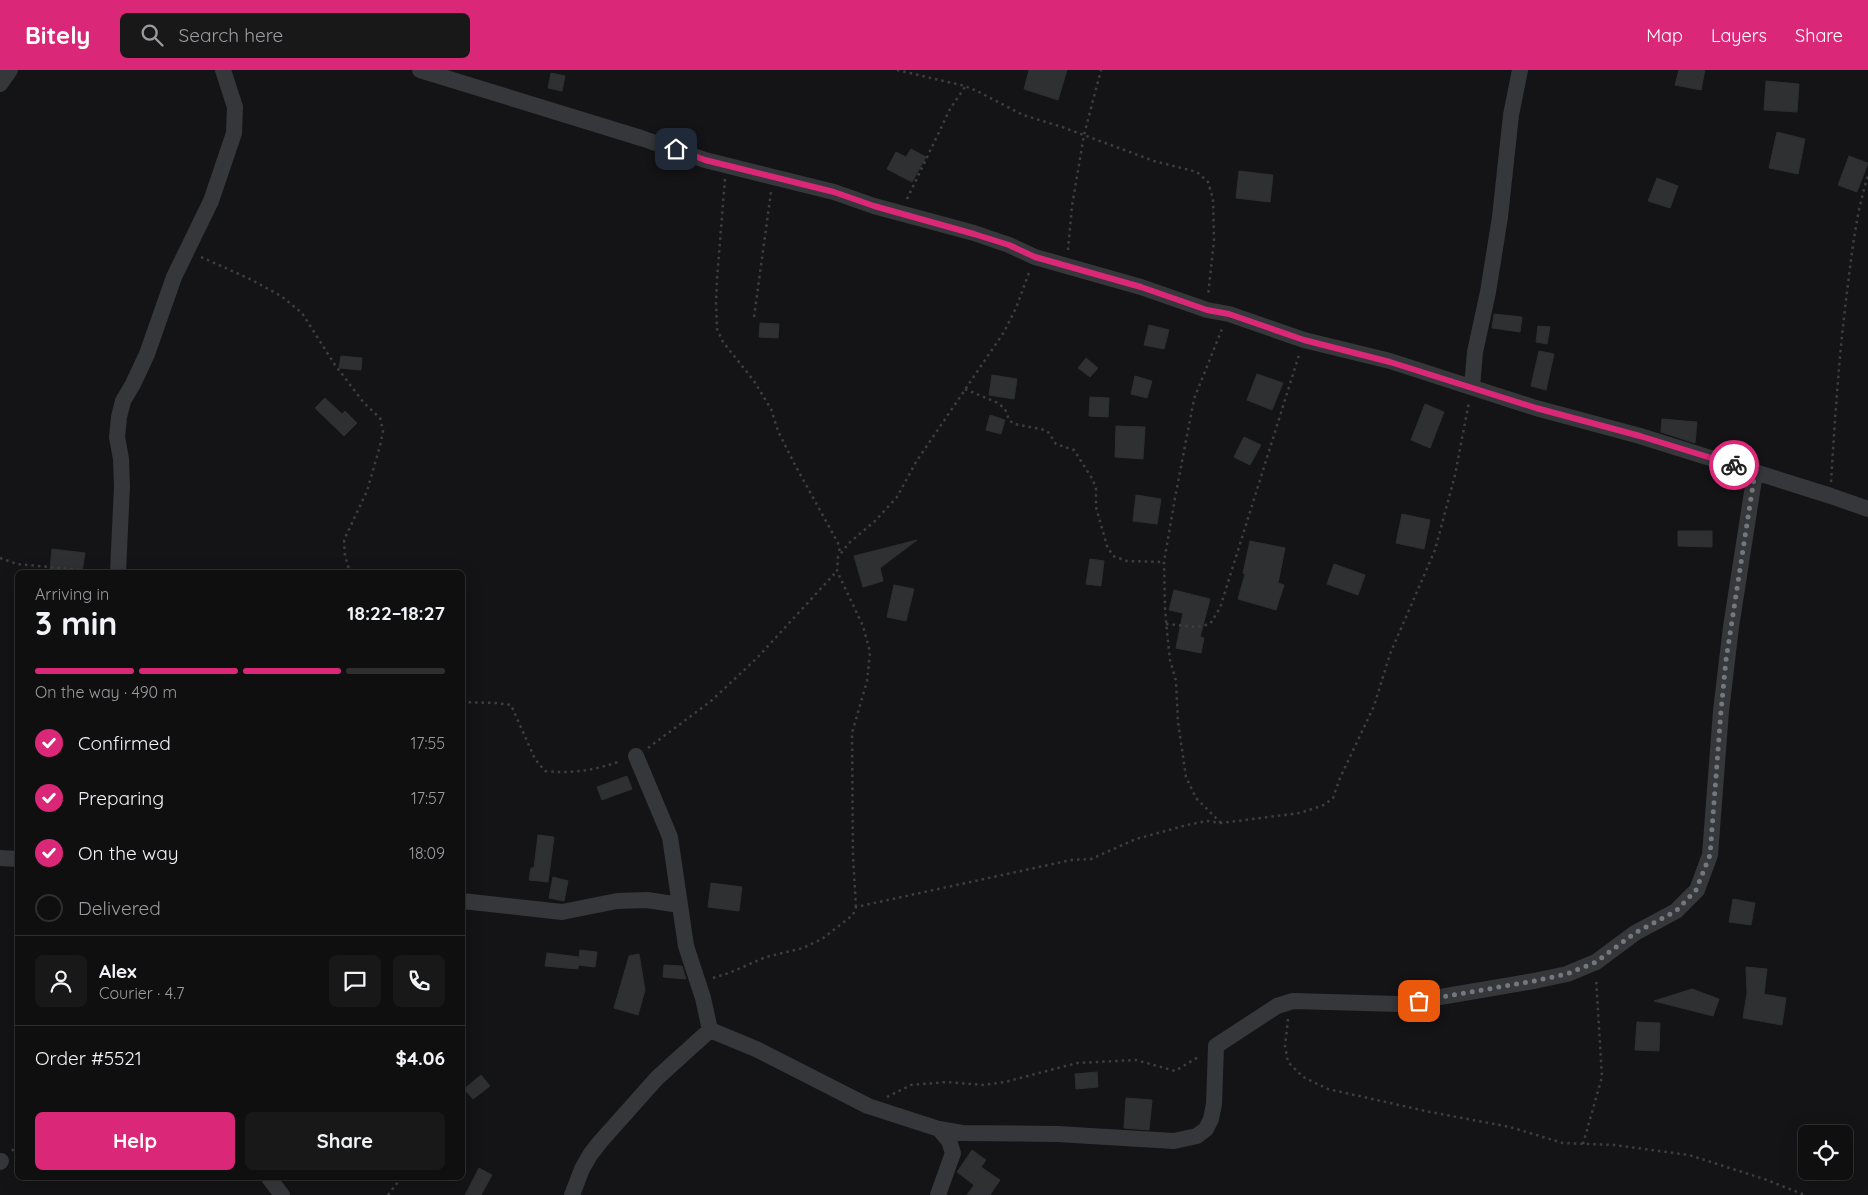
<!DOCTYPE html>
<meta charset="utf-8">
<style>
body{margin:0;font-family:Quicksand,sans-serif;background:#181819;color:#f1f3f6;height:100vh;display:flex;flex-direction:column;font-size:19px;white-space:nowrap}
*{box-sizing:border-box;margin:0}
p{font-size:16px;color:#9b9c9f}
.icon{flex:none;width:28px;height:28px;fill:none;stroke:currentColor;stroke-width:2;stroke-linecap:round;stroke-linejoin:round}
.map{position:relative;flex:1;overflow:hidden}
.drawer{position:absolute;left:15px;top:500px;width:450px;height:610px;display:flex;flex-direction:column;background:#0f0f10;border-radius:8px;box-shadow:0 5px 20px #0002,0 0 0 1px #2f2f30}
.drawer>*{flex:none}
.controls{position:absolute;left:1798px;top:1055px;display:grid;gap:10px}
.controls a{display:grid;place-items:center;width:55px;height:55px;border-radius:8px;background:#0f0f10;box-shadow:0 5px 20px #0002,0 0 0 1px #2f2f30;font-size:25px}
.pin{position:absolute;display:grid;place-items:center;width:42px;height:42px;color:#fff;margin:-21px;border-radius:10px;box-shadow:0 2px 8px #0006}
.courier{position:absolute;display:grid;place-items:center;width:50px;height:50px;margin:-25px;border:4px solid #db2777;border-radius:50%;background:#fff;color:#222;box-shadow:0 1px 6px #0007}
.summary em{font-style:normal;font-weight:700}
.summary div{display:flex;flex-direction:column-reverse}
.summary{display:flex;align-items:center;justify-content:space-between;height:85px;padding:0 20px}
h1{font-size:32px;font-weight:700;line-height:38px}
.bar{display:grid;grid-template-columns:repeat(4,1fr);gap:8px 5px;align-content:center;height:60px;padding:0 20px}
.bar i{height:6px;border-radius:4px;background:#2f2f30}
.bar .current{background:#db2777}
.bar p{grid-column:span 4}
.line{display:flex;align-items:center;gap:12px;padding:0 20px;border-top:1px solid #2f2f30}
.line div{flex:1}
.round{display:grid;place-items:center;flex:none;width:52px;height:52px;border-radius:8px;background:#181819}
ol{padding:0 20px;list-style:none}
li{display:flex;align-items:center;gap:15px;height:55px}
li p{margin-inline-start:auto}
li .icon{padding:5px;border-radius:50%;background:#db2777;color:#fff;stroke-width:4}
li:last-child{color:#9b9c9f}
li i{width:28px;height:28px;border:2px solid #2f2f30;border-radius:50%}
.button{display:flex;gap:10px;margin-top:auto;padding:10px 20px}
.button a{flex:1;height:58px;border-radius:8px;background:#db2777;color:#fff;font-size:20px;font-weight:700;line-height:58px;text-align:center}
.button a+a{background:#181819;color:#f1f3f6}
header{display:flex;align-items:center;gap:30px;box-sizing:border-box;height:70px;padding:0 25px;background:#db2777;color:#fff}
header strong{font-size:24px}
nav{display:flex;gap:28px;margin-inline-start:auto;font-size:18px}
.search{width:350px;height:45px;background:#181819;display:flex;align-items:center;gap:12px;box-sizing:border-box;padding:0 18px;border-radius:8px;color:#9b9c9f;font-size:19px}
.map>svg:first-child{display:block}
.building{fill:#2f3032;stroke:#2e2f32}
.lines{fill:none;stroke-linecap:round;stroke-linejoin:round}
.path{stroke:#3c3e41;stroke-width:2.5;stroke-dasharray:2.5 4;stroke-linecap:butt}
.minor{stroke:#35373a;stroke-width:16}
.done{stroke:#74787d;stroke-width:5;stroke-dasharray:0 9}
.route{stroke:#db2777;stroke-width:6}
</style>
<header>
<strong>Bitely</strong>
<div class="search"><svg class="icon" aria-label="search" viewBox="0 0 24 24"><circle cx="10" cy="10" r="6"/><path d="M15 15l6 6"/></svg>Search here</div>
<nav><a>Map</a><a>Layers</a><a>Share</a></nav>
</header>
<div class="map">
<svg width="1868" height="1125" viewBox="0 0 1868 1125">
<rect width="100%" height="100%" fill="#141416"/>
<!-- building -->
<path class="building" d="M1029 0H1067L1058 30 1024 19Z
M1679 0H1705L1701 20 1675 15Z
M551 3 565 6 562 21 548 18Z
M1766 11 1799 14 1797 42 1764 40Z
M1777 62 1805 69 1798 104 1769 98Z
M911 79 926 87 912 112 887 99 896 82 906 87Z
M1849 86 1868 93 1857 122 1838 115Z
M1239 101 1273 105 1270 132 1236 128Z
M1657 108 1678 116 1670 138 1648 131Z
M1494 244 1522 247 1520 262 1492 258Z
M760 253 779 254 778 268 759 267Z
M1149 255 1169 260 1164 279 1144 275Z
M1538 256 1550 257 1547 274 1536 272Z
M1539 281 1554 284 1546 320 1531 316Z
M341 286 362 288 361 300 339 298Z
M1086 288 1098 298 1090 307 1078 298Z
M1257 304 1283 313 1272 340 1247 330Z
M992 305 1017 309 1014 329 989 325Z
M1135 306 1152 311 1147 328 1131 324Z
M1090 327 1109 328 1108 347 1089 346Z
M325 328 342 344 345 341 357 353 344 366 315 338Z
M1425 334 1444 342 1430 378 1411 370Z
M990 345 1005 350 1001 364 986 360Z
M1662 349 1697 352 1695 373 1661 362Z
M1116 356 1145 357 1143 389 1115 387Z
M1244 367 1261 375 1250 395 1234 387Z
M1136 425 1161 429 1157 454 1133 451Z
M1402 444 1430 450 1424 479 1396 473Z
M1678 461H1712V477L1678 476Z
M917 470 880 498 883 511 863 517 854 486Z
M1250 471 1285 478 1278 513 1284 515 1276 540 1238 529 1245 504 1243 503Z
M52 479 85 483 82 502 50 499Z
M1090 489 1104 491 1101 516 1086 514Z
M1334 494 1365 505 1358 525 1327 514Z
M894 515 914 519 906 551 887 547Z
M1174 520 1210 529 1200 567 1204 568 1201 583 1176 578 1183 543 1169 540Z
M627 706 632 719 602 730 597 717Z
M538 765 554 767 548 812 529 810 531 798H534Z
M553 807 568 811 564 831 549 828Z
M711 813 742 817 739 841 708 837Z
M1733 829 1755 833 1751 855 1729 852Z
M580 880 597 882 595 897 578 895Z
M547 883 579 887 578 899 545 896Z
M639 884 645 920 638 945 614 938 629 886Z
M664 895 682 896 686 909 663 907Z
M1746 897 1767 899 1764 924 1786 928 1782 955 1743 948 1747 923Z
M1692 919 1719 929 1713 946 1654 931Z
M1637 952 1660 953 1659 981 1635 980Z
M1097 1002 1098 1017 1076 1019 1075 1004Z
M481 1005 490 1016 473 1029 464 1019Z
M1126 1028 1152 1030 1149 1060 1124 1058Z
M972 1080 986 1090 981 1097 1000 1110 990 1125H967L974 1115 957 1102Z
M479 1098 492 1105 481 1125H465Z"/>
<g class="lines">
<!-- path -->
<path class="path" d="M897 0 965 16 977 21 1023 45 1062 57 1154 91 1197 102 1208 112 1213 129 1214 170 1208 226
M725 109 717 209 716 233 717 259 723 272 754 311 771 339 778 361 794 393 838 473 840 483
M907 129 950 39 965 17
M1068 180 1072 136 1084 65 1101 0
M201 187 250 209 281 226 302 243 335 295 364 333 380 348 383 361 380 376 367 421 344 470 345 486 350 502
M754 247 771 122
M965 319 998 333 1005 339 1009 350 1014 354 1045 360 1049 363 1056 374 1074 380 1093 410 1096 419V437L1107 476 1113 486 1127 491 1164 492
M1831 412C1835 348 1839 285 1847 222 1852 182 1856 143 1868 106
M0 488 17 494 102 502
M1166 554 1197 557 1210 554 1220 538 1299 285
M462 632 496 633 511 635 535 689 545 701C573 704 595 700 621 691
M648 678 711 631 757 588 837 501
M1221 753 1196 728 1186 707 1178 652 1176 611 1170 590 1167 562 1165 538 1164 492 1175 428 1194 329 1222 259
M856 837 853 787 852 663 867 611 870 582 863 556 837 501 838 487 849 473 875 451 897 427 916 392 1004 262 1016 238 1030 200
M713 908 729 903 766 887 803 878 822 869 853 845 856 837 1071 790 1091 789 1136 769 1191 754 1207 751 1221 753 1300 743 1324 735 1333 728 1340 708 1374 636 1390 584 1435 480 1455 405 1469 332
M1288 949 1285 976 1288 992 1303 1007 1328 1019 1430 1042 1510 1057 1563 1073 1614 1075 1689 1085 1764 1109 1805 1125
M887 1027 911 1015 947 1012 983 1015 1005 1012 1077 993 1136 990 1175 1001 1200 986
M1583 1074 1602 1007 1596 908
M12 1081 18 1074
M388 1125 401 1108"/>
<!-- minor -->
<path class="minor" d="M420 0 641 68 705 90 834 122 874 136 974 163 1009 175 1035 187 1141 217 1207 240 1229 244 1304 270 1390 291 1536 338 1640 366 1831 426 1868 439
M0 14 10 0
M1472 317 1475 282 1488 222 1500 147 1511 45 1520 0
M118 502 122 416 121 389 117 367 119 347 123 331 133 314 147 284 174 207 211 131 234 63 235 37 223 0
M0 788 18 789
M462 831 562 842 617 831 647 830 680 835
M710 960 756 979 868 1036 939 1059 949 1071 953 1083 938 1125
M939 1059 962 1063 1057 1064 1174 1071 1197 1066 1206 1059 1211 1049 1214 1034 1216 976 1277 936 1293 931 1399 934 1534 911 1567 904 1596 892 1635 863 1676 841 1697 820 1710 785 1721 641 1731 557 1755 403
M0 1092 1 1091
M269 1108 282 1125
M572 1125 582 1099 590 1085 600 1072 657 1008 710 960 703 928 686 876 670 767 636 686"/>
</g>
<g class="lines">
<!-- done -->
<path class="done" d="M1419 931 1534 911 1567 904 1596 892 1635 863 1676 841 1696 820 1710 785 1721 641 1726 590 1755 402 1734 395"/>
<!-- route -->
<path class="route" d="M676 79 705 90 834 122 874 136 974 164 1009 175 1035 187 1141 217 1207 240 1229 244 1304 270 1390 292 1536 338 1640 366 1734 395"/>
</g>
</svg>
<div class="controls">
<a><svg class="icon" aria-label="locate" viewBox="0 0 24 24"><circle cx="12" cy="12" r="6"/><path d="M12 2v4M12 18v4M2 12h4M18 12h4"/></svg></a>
</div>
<div class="pin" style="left:1419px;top:931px;background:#ea580c"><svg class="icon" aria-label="bag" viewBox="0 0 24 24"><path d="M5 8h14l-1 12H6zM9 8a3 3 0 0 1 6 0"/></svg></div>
<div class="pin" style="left:676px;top:79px;background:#1f2937"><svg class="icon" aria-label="home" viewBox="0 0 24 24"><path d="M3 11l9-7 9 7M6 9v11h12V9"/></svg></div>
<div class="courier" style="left:1734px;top:395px"><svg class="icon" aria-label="bike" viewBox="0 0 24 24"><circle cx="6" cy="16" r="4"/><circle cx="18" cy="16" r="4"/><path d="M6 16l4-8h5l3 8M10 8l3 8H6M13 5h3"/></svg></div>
<section class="drawer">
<div class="summary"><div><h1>3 min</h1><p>Arriving in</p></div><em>18:22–18:27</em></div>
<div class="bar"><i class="current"></i><i class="current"></i><i class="current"></i><i></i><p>On the way · 490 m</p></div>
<ol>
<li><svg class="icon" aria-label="check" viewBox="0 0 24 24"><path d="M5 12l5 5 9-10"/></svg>Confirmed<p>17:55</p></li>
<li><svg class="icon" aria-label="check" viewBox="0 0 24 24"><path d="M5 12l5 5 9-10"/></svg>Preparing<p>17:57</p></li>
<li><svg class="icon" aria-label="check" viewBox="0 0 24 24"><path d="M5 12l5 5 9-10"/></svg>On the way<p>18:09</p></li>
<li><i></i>Delivered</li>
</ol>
<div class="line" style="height:90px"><a class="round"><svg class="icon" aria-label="person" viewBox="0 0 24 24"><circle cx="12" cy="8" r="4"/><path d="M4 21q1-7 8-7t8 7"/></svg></a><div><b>Alex</b><p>Courier · 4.7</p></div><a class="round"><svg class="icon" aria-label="chat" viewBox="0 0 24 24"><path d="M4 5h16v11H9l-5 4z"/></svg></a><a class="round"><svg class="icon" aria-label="phone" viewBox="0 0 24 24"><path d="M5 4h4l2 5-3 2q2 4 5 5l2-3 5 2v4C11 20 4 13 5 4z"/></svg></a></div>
<div class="line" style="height:65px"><div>Order #5521</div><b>$4.06</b></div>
<div class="button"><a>Help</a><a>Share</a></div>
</section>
</div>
